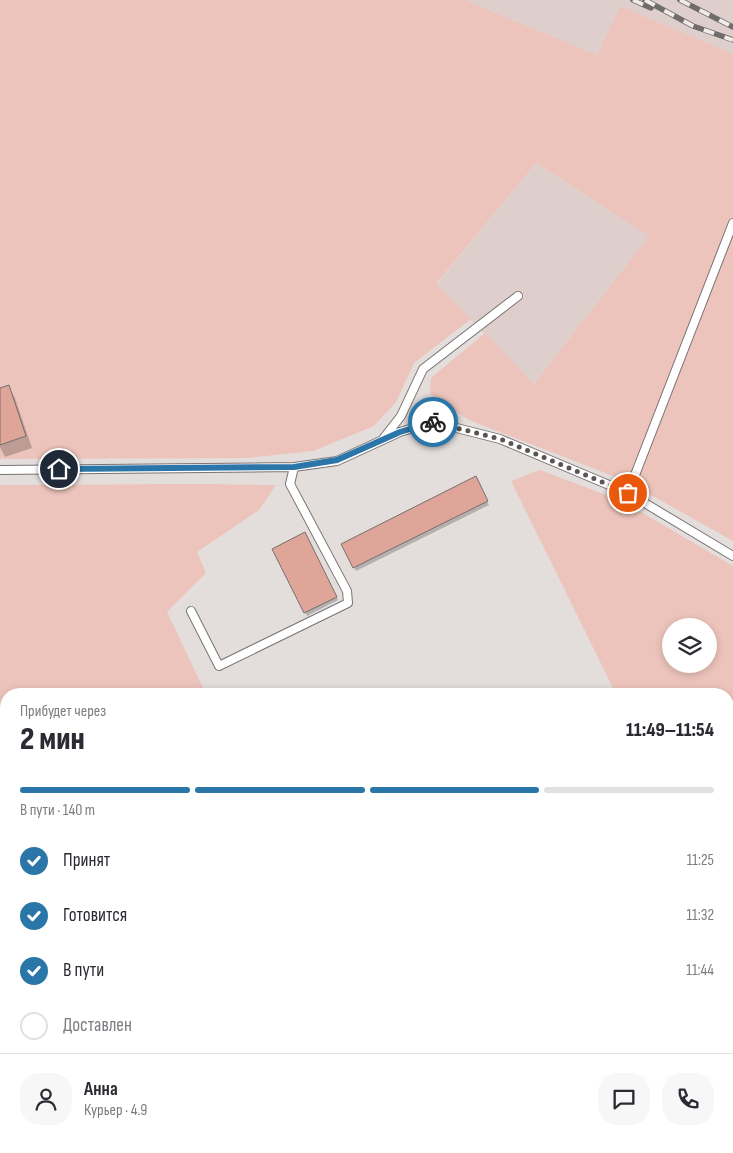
<!DOCTYPE html>
<html lang="ru">
<meta charset="utf-8">
<style>
body{margin:0;font-family:"Sofia Sans Condensed",sans-serif;background:#f7f7f7;color:#2b2b33;height:100vh;display:flex;flex-direction:column;font-size:19px;white-space:nowrap}
*{box-sizing:border-box;margin:0}
p{font-size:16px;color:#7c7c81}
.icon{flex:none;width:28px;height:28px;fill:none;stroke:currentColor;stroke-width:2;stroke-linecap:round;stroke-linejoin:round}
.map{position:relative;flex:1;overflow:hidden}
.sheet{position:absolute;left:0px;top:688px;width:734px;height:466px;display:flex;flex-direction:column;background:#fff;border-radius:20px 20px 0 0;box-shadow:0 2px 8px #0003}
.sheet>*{flex:none}
.tools{position:absolute;left:662px;top:618px;display:grid;gap:10px}
.tools a{display:grid;place-items:center;width:55px;height:55px;border-radius:50%;background:#fff;box-shadow:0 2px 8px #0003;font-size:25px}
.pin{position:absolute;display:grid;place-items:center;width:42px;height:42px;color:#fff;margin:-21px;border:2px solid #fff;border-radius:50%;box-shadow:0 1px 5px #0007}
.courier{position:absolute;display:grid;place-items:center;width:50px;height:50px;margin:-25px;border:4px solid #2b76a9;border-radius:50%;background:#fff;color:#222;box-shadow:0 1px 6px #0007}
.overview em{font-style:normal;font-weight:800}
.overview div{display:flex;flex-direction:column-reverse}
.overview{display:flex;align-items:center;justify-content:space-between;height:85px;padding:0 20px}
h1{font-size:32px;font-weight:800;line-height:38px}
.bar{display:grid;grid-template-columns:repeat(4,1fr);gap:8px 5px;align-content:center;height:60px;padding:0 20px}
.bar i{height:6px;border-radius:4px;background:#e1e1e2}
.bar .active{background:#2b76a9}
.bar p{grid-column:span 4}
.line{display:flex;align-items:center;gap:12px;padding:0 20px;border-top:1px solid #e1e1e2}
.line div{flex:1}
.round{display:grid;place-items:center;flex:none;width:52px;height:52px;border-radius:20px;background:#f7f7f7}
ol{padding:0 20px;list-style:none}
li{display:flex;align-items:center;gap:15px;height:55px}
li p{margin-inline-start:auto}
li .icon{padding:5px;border-radius:50%;background:#2b76a9;color:#fff;stroke-width:4}
li:last-child{color:#7c7c81}
li i{width:28px;height:28px;border:2px solid #e1e1e2;border-radius:50%}
.map>svg:first-child{display:block}
.built{fill:#decfcc}
.green{fill:#edc4bb;fill-rule:evenodd}
.shadow{fill:#0003}
.building{fill:#e0a599;stroke:#746f6e}
.lines{fill:none;stroke-linecap:round;stroke-linejoin:round}
.lane-casing{stroke:#797372;stroke-width:10}
.lane{stroke:#fff;stroke-width:8}
.rail-casing{stroke:#706c6b;stroke-width:5.5}
.rail{stroke:#f0eae9;stroke-width:4;stroke-dasharray:11;stroke-linecap:butt}
.done{stroke:#595555;stroke-width:5;stroke-dasharray:0 9}
.route{stroke:#2b76a9;stroke-width:6}
</style>
<div class="map">
<svg width="733" height="1153" viewBox="0 0 733 1153">
<rect width="100%" height="100%" fill="#e3dddc"/>
<!-- built -->
<path class="built" d="M465 0H733V54L620 6 597 55Z
M536 163 649 236 534 384 436 285Z
M728 786 733 788V1153H0V1008L6 1005V1148H728Z"/>
<!-- green -->
<path class="green" d="M0 0H465L597 55 620 6 733 54V541L626 481 469 420 430 394 431 378 485 333 534 384 649 236 536 163 436 284 471 319 414 363 396 402 374 426 313 451 248 458 0 459Z
M540 470 622 501 733 566V788L728 786V694H616L511 481ZM671 626H709V664H671Z
M201 484 276 485 259 510 197 552 206 573 167 612 206 694H6V897L0 898V485Z
M6 910V1005L0 1008V912Z"/>
<!-- shadow -->
<path class="shadow" d="M8 386 15 398 32 448 5 457 0 447V389Z
M475 478 489 505 356 571 343 544Z
M305 534 338 600 307 616 274 550Z
M733 1036V1153H673L670 1148H728V1038Z
M0 1121 6 1138V1148H10L12 1153H0Z
M194 1148H311L313 1153H197Z
M315 1148H427L430 1153H318Z"/>
<!-- building -->
<path class="building" d="M9 385 26 436 0 445V388Z
M476 476 488 501 353 568 341 544Z
M305 532 337 597 304 613 272 549Z
M733 1034V1153H671L669 1148H728V1037Z
M0 1124 6 1141V1148H9L11 1153H0Z
M193 1148H241L231 1153H196Z
M251 1148H311L313 1153H244L243 1151Z
M314 1148H350L338 1153H316Z
M372 1148H428L431 1153H360Z"/>
<g class="lines">
<defs>
<path id="lane" d="M383 439 401 416 423 369 518 296
M0 470 294 467 337 461 400 432 433 422 500 439 628 493 733 556
M628 493 733 223
M191 611 219 666 348 603 347 591 290 484 294 467
M0 904 6 903"/>
</defs>
<!-- lane casing -->
<use href="#lane" class="lane-casing"/>
<!-- lane -->
<use href="#lane" class="lane"/>
<defs>
<path id="rail" d="M633 0 651 8
M645 0 693 26 733 40
M680 0 733 27
M647 1148 650 1153"/>
</defs>
<!-- rail casing -->
<use href="#rail" class="rail-casing"/>
<!-- rail -->
<use href="#rail" class="rail"/>
</g>
<g class="lines">
<!-- done -->
<path class="done" d="M433 422 500 439 628 493"/>
<!-- route -->
<path class="route" d="M59 469 294 467 337 460 400 432 433 422"/>
</g>
</svg>
<div class="tools">
<a><svg class="icon" aria-label="layers" viewBox="0 0 24 24"><path d="M12 4l9 5-9 5-9-5zM3 14l9 5 9-5"/></svg></a>
</div>
<div class="pin" style="left:628px;top:493px;background:#ea580c"><svg class="icon" aria-label="bag" viewBox="0 0 24 24"><path d="M5 8h14l-1 12H6zM9 8a3 3 0 0 1 6 0"/></svg></div>
<div class="pin" style="left:59px;top:469px;background:#1f2937"><svg class="icon" aria-label="home" viewBox="0 0 24 24"><path d="M3 11l9-7 9 7M6 9v11h12V9"/></svg></div>
<div class="courier" style="left:433px;top:422px"><svg class="icon" aria-label="bike" viewBox="0 0 24 24"><circle cx="6" cy="16" r="4"/><circle cx="18" cy="16" r="4"/><path d="M6 16l4-8h5l3 8M10 8l3 8H6M13 5h3"/></svg></div>
<section class="sheet">
<div class="overview"><div><h1>2 мин</h1><p>Прибудет через</p></div><em>11:49–11:54</em></div>
<div class="bar"><i class="active"></i><i class="active"></i><i class="active"></i><i></i><p>В пути · 140 m</p></div>
<ol>
<li><svg class="icon" aria-label="check" viewBox="0 0 24 24"><path d="M5 12l5 5 9-10"/></svg>Принят<p>11:25</p></li>
<li><svg class="icon" aria-label="check" viewBox="0 0 24 24"><path d="M5 12l5 5 9-10"/></svg>Готовится<p>11:32</p></li>
<li><svg class="icon" aria-label="check" viewBox="0 0 24 24"><path d="M5 12l5 5 9-10"/></svg>В пути<p>11:44</p></li>
<li><i></i>Доставлен</li>
</ol>
<div class="line" style="height:90px"><a class="round"><svg class="icon" aria-label="person" viewBox="0 0 24 24"><circle cx="12" cy="8" r="4"/><path d="M4 21q1-7 8-7t8 7"/></svg></a><div><b>Анна</b><p>Курьер · 4.9</p></div><a class="round"><svg class="icon" aria-label="chat" viewBox="0 0 24 24"><path d="M4 5h16v11H9l-5 4z"/></svg></a><a class="round"><svg class="icon" aria-label="phone" viewBox="0 0 24 24"><path d="M5 4h4l2 5-3 2q2 4 5 5l2-3 5 2v4C11 20 4 13 5 4z"/></svg></a></div>
</section>
</div>
